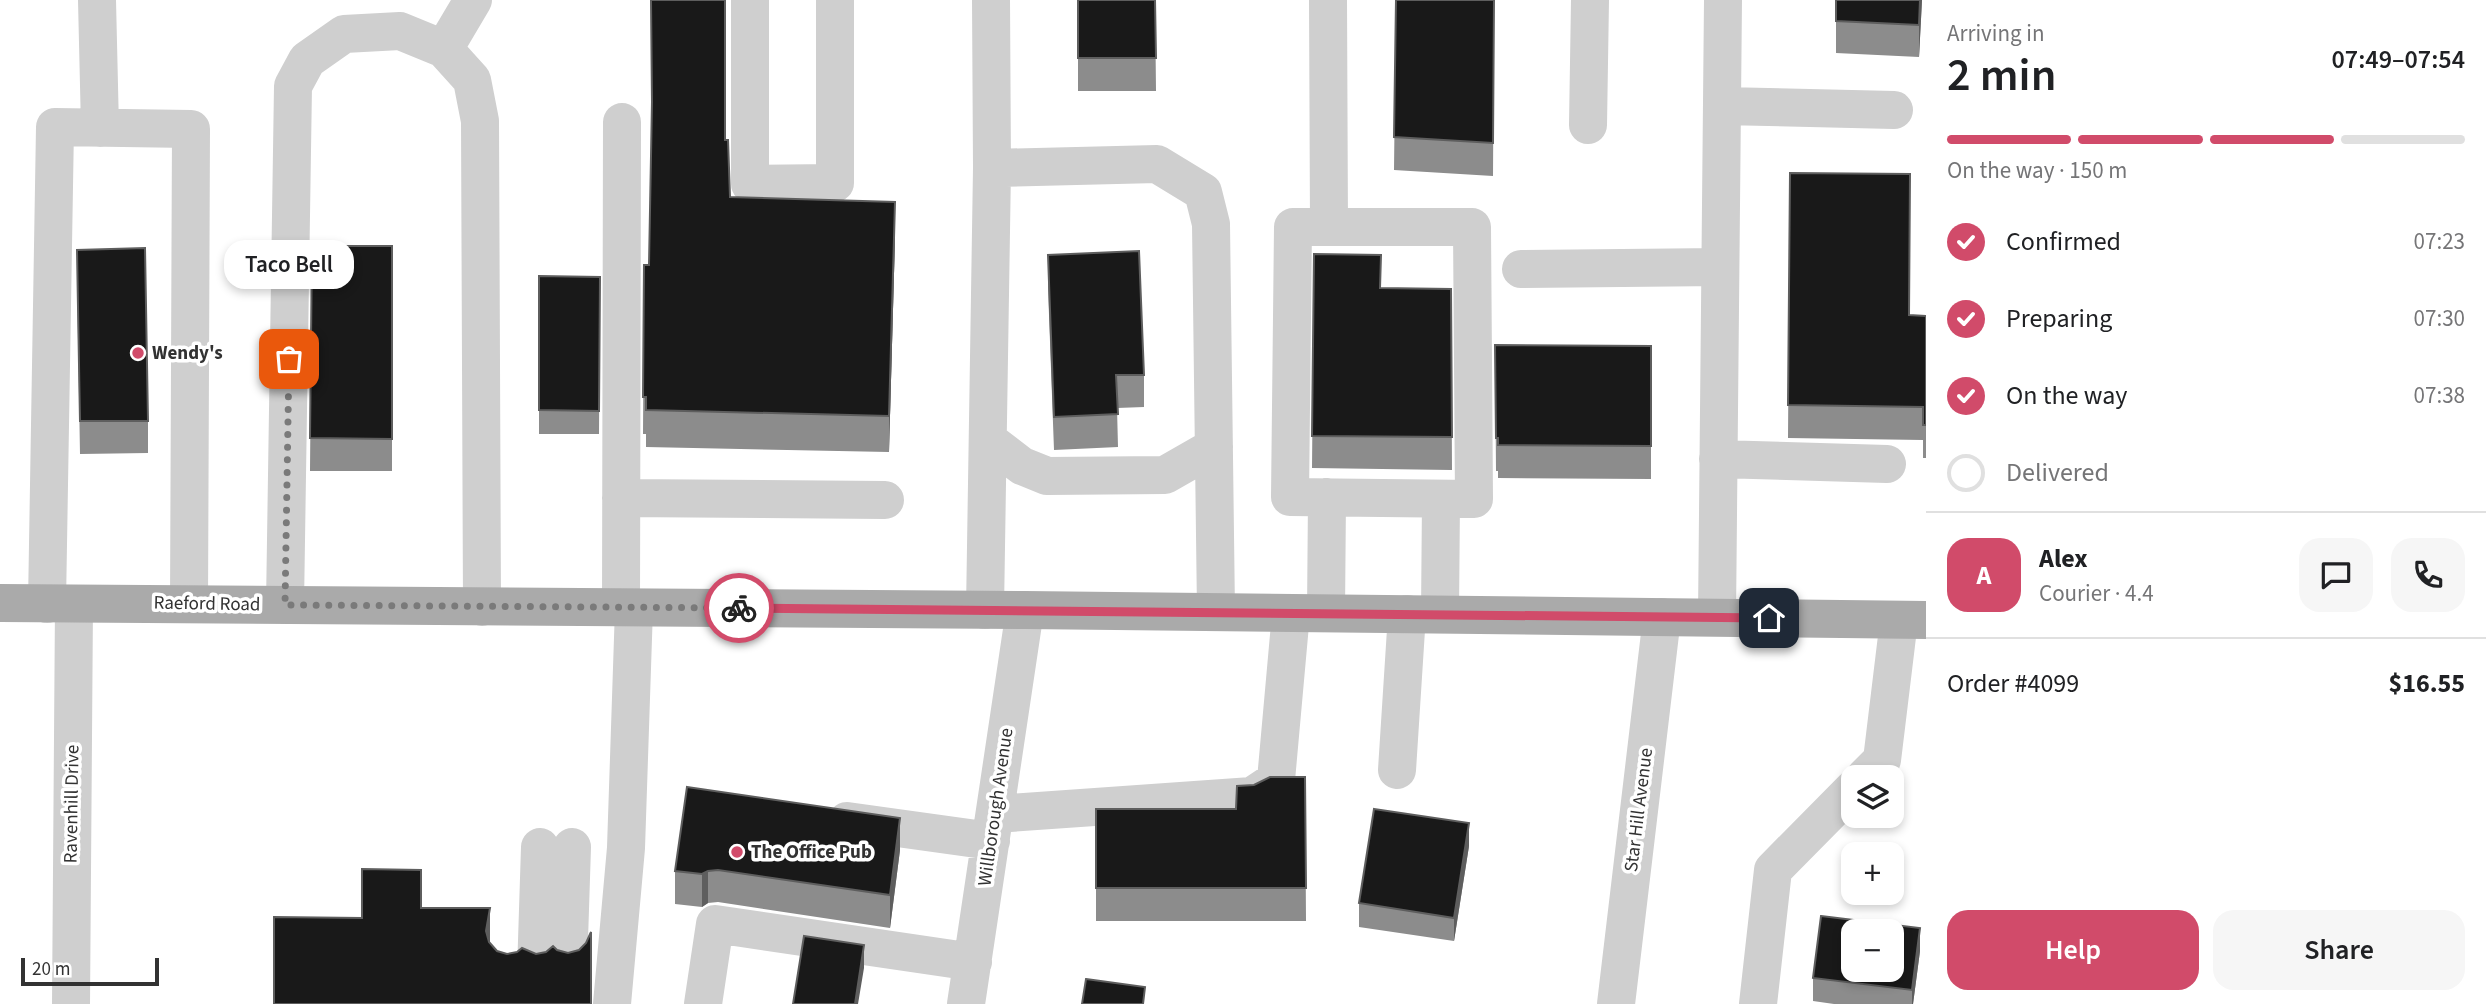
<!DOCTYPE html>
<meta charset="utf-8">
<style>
body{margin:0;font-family:"Source Sans 3",sans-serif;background:#f6f6f6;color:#202124;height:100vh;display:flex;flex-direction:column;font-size:26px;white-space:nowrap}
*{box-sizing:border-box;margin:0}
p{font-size:23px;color:#757577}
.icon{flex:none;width:38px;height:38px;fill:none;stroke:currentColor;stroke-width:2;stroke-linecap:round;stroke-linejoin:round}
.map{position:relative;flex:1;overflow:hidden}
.sheet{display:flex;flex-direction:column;background:#fff;width:560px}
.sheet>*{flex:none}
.fabs{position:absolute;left:1841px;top:765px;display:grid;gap:14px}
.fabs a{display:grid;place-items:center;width:63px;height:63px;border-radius:14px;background:#fff;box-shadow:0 4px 10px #0003;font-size:35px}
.scale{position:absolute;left:21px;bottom:18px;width:138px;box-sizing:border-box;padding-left:7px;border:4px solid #323232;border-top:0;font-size:19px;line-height:24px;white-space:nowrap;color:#323232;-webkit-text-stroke:5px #fff;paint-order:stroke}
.pin{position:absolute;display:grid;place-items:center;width:60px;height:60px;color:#fff;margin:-30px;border-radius:14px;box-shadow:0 4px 10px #0006}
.courier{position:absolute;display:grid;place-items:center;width:70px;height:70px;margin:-35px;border:5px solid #d14b6a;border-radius:50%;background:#fff;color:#222;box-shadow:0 2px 9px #0007}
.bubble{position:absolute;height:49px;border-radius:21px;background:#fff;box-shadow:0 4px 10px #0003;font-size:23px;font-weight:600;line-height:49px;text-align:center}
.overview em{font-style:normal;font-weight:600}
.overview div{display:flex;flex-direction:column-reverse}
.overview{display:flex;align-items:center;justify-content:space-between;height:119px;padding:0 21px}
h1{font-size:46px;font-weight:600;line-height:52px}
.bar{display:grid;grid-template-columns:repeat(4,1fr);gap:10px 7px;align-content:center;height:84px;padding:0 21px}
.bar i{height:9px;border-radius:5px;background:#e0e0e0}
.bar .selected{background:#d14b6a}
.bar p{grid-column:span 4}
.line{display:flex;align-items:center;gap:18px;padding:0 21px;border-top:2px solid #e0e0e0}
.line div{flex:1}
.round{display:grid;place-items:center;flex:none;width:74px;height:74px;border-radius:21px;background:#f6f6f6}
ol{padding:0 21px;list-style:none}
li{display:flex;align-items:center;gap:21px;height:77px}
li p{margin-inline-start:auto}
li .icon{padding:7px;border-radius:50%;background:#d14b6a;color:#fff;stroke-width:4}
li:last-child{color:#757577}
li i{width:38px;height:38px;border:4px solid #e0e0e0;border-radius:50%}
.action{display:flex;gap:14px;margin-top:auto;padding:14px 21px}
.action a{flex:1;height:80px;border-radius:21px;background:#d14b6a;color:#fff;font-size:28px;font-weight:600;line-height:80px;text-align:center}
.action a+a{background:#f6f6f6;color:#202124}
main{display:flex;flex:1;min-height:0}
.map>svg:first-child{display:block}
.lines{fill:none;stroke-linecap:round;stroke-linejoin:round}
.minor{stroke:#cfcfcf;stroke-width:38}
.major{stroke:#aaa;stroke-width:38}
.wall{fill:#8c8c8c}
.shaded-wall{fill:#5e5e5e}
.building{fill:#191919;stroke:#5e5e5e;stroke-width:2;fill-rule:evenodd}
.done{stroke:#7a7a7a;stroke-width:7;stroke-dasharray:0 12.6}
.route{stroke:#d14b6a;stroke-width:9}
.poi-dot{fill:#d14b6a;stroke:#fff;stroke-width:2.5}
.labels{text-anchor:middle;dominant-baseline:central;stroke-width:7;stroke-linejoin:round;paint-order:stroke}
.poi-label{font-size:19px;font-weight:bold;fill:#323232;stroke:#fff;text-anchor:start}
.street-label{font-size:19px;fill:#323232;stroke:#fff}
</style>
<main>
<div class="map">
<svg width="1926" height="1004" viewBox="0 0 1926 1004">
<rect width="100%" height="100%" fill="#fff"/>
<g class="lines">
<!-- minor -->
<path class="minor" d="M97 0 100 128
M750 0V184L835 183V0
M1328 0 1329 227
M444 49 473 0
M1722 106 1894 110
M1588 125 1590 0
M992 168 1157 164 1203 192 1211 224 1216 612
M1293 227H1472L1474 499 1290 497Z
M1521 269 1720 267
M988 440 1022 466 1047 476 1165 475 1214 447
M1718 459 1887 464
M621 498 885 500
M47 604 55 127 191 129 189 604
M285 605 293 86 307 60 344 34 400 31 444 49 472 80 480 121 482 607
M621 607 622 122
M985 610 992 168 991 0
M1326 613 1327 497
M1440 614 1441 499
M1717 617 1723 0
M1397 770 1407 614
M1865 777 1882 760 1899 620
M995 814 1252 796 1276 780 1291 613
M847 821 991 841
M568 971 572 847
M536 972 540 847
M71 1004 74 604
M612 1004 626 848 634 608
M703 1004 715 924 973 962
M966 1004 1025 610
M1616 1004 1662 617
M1758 1004 1773 870 1853 789"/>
<!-- major -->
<path class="major" d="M0 603 1025 610 1926 620"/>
</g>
<!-- wall -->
<path class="wall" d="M1078 0H1155L1156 91H1078Z
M1396 0H1494L1493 176 1394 170Z
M1836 0H1922L1919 57 1836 53Z
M725 140 730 197 895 238 889 452 646 447V434H643L644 265H649Z
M1790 173 1909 315 1926 316V458H1923V440L1788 438Z
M312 246H392V471H310Z
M1314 254 1381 288 1451 289 1452 470 1312 468Z
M1048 255 1144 375V407L1117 408 1118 447 1054 450 1048 288Z
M539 276 600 277 599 434H539Z
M77 282 148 421V453L80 454Z
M1495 345 1651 346V479L1498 478V471H1496Z
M1305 777 1306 921H1096V809H1236L1254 785Z
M1469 846 1454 941 1359 927V903Z
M900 850 890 928 718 902 708 903 702 907 675 904V871Z
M1920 951 1913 1004H1834L1813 1001V978Z"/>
<!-- shaded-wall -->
<path class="shaded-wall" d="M1920 0H1922L1919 57V25Z
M895 202V238L889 452V416Z
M900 818V850L890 928V895Z
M1469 823V846L1454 941V918Z
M708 871V903L702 907V874Z
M490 908V948L486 931Z
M1920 928V951L1913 1004H1912V990Z
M864 945V968L858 1004H855Z"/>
<!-- building -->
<path class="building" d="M651 0H725V140H728L730 197 895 202 889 416 646 410V397H643L644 265H649L652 102Z
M1078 0H1155L1156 58H1078Z
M1396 0H1494L1493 143 1394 137Z
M1836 0H1920L1919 25 1836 21Z
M1790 173 1910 174 1909 315 1926 316V425H1923V407L1788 405Z
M312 246H392V439L310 438Z
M145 248 148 421H80L77 250Z
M1139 251 1144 375H1116L1118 414 1054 417 1048 255Z
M1314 254 1381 255 1380 288 1451 289 1452 437 1312 436Z
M539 276 600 277 599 411 539 410Z
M1495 345 1651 346V446L1498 445V438H1496Z
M1270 777H1305L1306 888H1096V809H1236L1237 786 1254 785Z
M687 787 900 818 890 895 718 870 708 871 702 874 675 871Z
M1374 809 1469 823 1454 918 1359 903Z
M362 869 421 870V908H490L486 931 489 942 497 951 507 954 517 952 522 948 536 954 546 952 553 946 557 950 568 953 579 950 586 943 591 932V1004H274V917L362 918Z
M1821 916 1920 928 1912 990 1813 978ZM1853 931H1892V970H1853Z
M804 936 864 945 855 1004H793Z
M1086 979 1145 987 1143 1004H1082Z"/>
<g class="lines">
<!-- done -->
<path class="done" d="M289 359 285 605 739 608"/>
<!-- route -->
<path class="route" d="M739 608 1769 618"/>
</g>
<!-- markers -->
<g class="poi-dot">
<circle cx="138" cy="353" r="7"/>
<circle cx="737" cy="852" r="7"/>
</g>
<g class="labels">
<!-- poi labels -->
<g class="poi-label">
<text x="152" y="353">Wendy's</text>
<text x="751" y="852">The Office Pub</text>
</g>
<!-- street labels -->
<g class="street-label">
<text transform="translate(207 604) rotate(1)">Raeford Road</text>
<text transform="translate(72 804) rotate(-89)">Ravenhill Drive</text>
<text transform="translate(996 807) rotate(-82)">Willborough Avenue</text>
<text transform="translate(1639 810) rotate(-83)">Star Hill Avenue</text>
</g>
</g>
</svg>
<div class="fabs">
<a><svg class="icon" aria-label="layers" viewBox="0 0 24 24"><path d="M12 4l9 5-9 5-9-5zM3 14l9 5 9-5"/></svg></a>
<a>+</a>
<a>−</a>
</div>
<div class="scale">20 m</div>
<div class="pin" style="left:289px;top:359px;background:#ea580c"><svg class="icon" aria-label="bag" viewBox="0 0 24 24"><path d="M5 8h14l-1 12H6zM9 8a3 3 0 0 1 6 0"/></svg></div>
<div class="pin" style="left:1769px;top:618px;background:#1f2937"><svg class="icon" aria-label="home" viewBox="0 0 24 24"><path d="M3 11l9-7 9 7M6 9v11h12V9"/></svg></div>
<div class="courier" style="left:739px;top:608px"><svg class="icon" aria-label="bike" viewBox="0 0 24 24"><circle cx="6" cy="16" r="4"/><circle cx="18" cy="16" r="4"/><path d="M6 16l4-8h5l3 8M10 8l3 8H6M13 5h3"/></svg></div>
<div class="bubble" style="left:224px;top:240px;width:130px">Taco Bell</div>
</div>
<section class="sheet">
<div class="overview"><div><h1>2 min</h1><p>Arriving in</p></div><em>07:49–07:54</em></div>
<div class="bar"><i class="selected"></i><i class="selected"></i><i class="selected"></i><i></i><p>On the way · 150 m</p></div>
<ol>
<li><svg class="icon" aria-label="check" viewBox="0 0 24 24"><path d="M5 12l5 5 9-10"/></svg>Confirmed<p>07:23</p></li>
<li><svg class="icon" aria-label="check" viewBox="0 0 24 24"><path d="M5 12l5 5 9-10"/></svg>Preparing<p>07:30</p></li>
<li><svg class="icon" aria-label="check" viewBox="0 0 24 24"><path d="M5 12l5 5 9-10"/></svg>On the way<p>07:38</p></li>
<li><i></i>Delivered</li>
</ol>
<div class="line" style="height:126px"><b class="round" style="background:#d14b6a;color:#fff">A</b><div><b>Alex</b><p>Courier · 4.4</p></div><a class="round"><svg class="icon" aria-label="chat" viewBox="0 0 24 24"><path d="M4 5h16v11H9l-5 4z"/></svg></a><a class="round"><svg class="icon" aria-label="phone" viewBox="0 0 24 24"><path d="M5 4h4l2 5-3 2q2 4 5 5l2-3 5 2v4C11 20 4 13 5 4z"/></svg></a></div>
<div class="line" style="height:91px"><div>Order #4099</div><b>$16.55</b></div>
<div class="action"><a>Help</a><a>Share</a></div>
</section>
</main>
